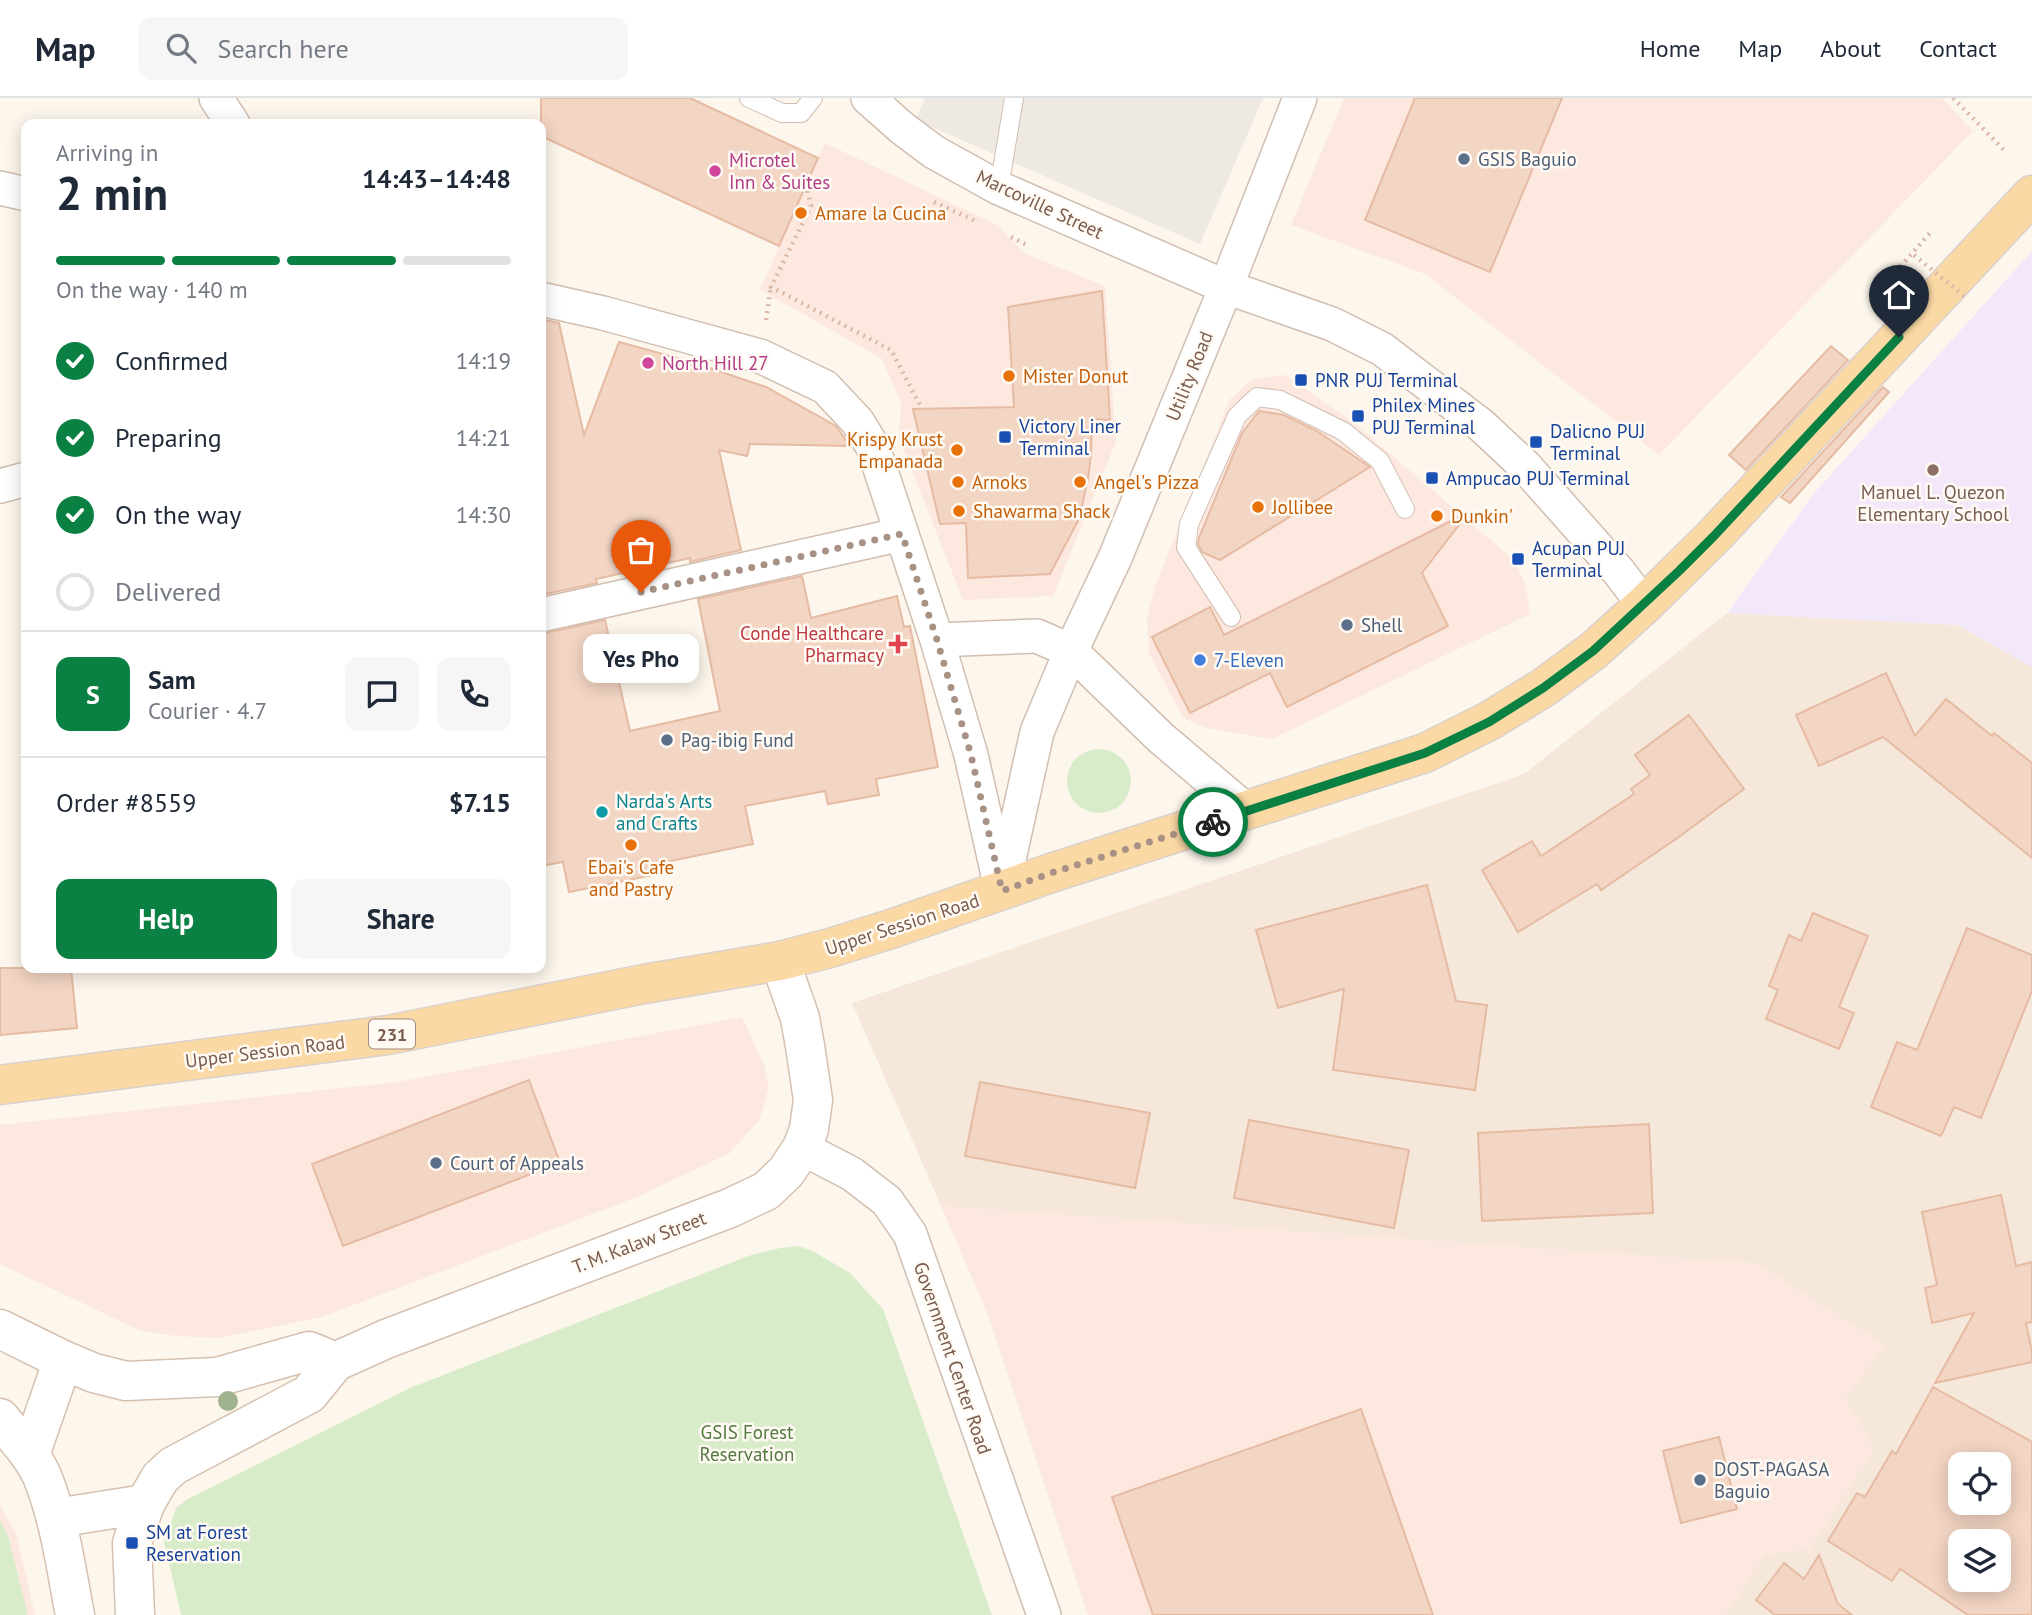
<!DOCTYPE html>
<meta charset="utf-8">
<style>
body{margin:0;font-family:"PT Sans",sans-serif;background:#f6f6f7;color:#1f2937;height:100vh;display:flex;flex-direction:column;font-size:26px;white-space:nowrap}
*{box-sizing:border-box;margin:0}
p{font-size:23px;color:#747a83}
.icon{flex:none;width:38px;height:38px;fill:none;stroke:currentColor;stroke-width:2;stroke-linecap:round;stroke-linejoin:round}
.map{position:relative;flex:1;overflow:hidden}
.sheet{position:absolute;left:21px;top:21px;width:525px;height:854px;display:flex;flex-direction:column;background:#fff;border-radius:14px;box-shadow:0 4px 18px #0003}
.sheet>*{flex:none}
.controls{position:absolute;left:1948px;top:1354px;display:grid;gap:14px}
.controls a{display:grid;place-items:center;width:63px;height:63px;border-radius:14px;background:#fff;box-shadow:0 4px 18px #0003;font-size:35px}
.pin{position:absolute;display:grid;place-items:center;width:60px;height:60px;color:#fff;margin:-72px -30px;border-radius:50% 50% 50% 0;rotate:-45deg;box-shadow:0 0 7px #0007}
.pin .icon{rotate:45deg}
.courier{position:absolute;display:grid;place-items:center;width:70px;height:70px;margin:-35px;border:5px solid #0b8043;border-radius:50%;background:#fff;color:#222;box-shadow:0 2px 9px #0007}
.bubble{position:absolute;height:49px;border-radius:14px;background:#fff;box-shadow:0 4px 18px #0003;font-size:23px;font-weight:800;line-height:49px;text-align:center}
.head em{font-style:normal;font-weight:800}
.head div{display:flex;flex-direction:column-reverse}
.head{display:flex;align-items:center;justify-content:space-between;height:119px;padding:0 35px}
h1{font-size:46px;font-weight:800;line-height:52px}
.bar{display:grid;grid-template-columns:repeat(4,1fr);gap:10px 7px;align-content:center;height:84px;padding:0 35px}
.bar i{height:9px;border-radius:5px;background:#e0e1e3}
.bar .current{background:#0b8043}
.bar p{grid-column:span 4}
.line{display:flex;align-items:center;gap:18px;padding:0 35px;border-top:2px solid #e0e1e3}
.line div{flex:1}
.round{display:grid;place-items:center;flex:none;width:74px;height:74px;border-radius:14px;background:#f6f6f7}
ol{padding:0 35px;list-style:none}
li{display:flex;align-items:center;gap:21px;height:77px}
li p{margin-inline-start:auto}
li .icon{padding:7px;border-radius:50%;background:#0b8043;color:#fff;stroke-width:4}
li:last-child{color:#747a83}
li i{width:38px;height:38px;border:4px solid #e0e1e3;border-radius:50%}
.action{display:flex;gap:14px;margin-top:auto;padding:14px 35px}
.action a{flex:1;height:80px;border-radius:14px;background:#0b8043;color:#fff;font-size:28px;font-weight:800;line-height:80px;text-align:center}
.action a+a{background:#f6f6f7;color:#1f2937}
header{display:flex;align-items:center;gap:42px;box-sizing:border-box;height:98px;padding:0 35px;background:#fff;border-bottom:2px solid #e0e1e3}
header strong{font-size:33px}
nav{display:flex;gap:38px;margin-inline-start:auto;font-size:24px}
.search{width:490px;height:63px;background:#f6f6f7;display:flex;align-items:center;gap:18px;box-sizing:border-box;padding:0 24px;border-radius:14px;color:#747a83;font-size:26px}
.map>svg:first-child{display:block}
.residential{fill:#f5e8da;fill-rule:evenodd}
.commercial{fill:#fde8e0}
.industrial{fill:#efe9e4}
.education{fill:#f3e8fa}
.green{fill:#d8ecc9}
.building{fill:#f3d5c3;stroke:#e6bba3;stroke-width:2;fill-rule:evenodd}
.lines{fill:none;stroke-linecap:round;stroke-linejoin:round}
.lane-casing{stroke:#d1beb0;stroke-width:20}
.street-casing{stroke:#d1beb0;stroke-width:36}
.secondary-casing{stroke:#d6c0b0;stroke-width:41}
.primary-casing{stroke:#dad1cd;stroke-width:41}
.path{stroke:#d9b8a5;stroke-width:4.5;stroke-dasharray:2 5;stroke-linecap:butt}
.lane{stroke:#fff;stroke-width:18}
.street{stroke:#fff;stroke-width:33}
.secondary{stroke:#fff;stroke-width:38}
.primary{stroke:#fbd9a5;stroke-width:38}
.path-bridge{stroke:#d9b8a5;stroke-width:4.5;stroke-dasharray:2 5;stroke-linecap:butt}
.tree{fill:#a0b28e}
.done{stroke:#a89285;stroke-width:7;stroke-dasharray:0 12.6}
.route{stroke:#0b8043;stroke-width:9}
.service-dot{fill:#5c6f8a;stroke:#fffaf3;stroke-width:2.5}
.hotel-dot{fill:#d1479c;stroke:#fffaf3;stroke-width:2.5}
.food-dot{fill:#e8710a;stroke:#fffaf3;stroke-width:2.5}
.transit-dot{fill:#1a4fb4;stroke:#fffaf3;stroke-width:2.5}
.education-dot{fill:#8d6e63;stroke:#fffaf3;stroke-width:2.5}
.health-dot{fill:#e0444e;stroke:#fffaf3;stroke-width:2.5}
.shop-dot{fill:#3f7fe0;stroke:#fffaf3;stroke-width:2.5}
.culture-dot{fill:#0f9aa8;stroke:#fffaf3;stroke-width:2.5}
.labels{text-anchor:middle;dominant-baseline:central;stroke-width:5;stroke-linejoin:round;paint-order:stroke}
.shield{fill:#fffaf3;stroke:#a28b7f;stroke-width:2}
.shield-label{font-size:18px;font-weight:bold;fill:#7a5c4d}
.service-label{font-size:19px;fill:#4e5e75;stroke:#fffaf3;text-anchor:start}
.hotel-label{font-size:19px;fill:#b23c85;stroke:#fffaf3;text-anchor:start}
.street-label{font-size:19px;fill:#7a5c4d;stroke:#fffaf3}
.food-label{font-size:19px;fill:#c56008;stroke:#fffaf3;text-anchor:start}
.transit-label{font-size:19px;fill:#164399;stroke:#fffaf3;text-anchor:start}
.education-label{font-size:19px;fill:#785e54;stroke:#fffaf3}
.health-label{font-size:19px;fill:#be3a42;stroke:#fffaf3;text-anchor:end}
.shop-label{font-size:19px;fill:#366cbe;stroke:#fffaf3;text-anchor:start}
.culture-label{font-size:19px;fill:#0d838f;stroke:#fffaf3;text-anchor:start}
.park-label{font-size:19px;fill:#537a41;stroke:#fffaf3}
</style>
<header>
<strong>Map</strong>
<div class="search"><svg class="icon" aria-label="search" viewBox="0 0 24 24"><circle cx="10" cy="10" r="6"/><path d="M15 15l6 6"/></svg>Search here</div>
<nav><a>Home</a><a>Map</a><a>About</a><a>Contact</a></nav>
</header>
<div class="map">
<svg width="2032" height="1517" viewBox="0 0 2032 1517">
<rect width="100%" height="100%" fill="#fdf6ec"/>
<!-- residential -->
<path class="residential" d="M1727 515 1957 527 2032 569V1517H1725L1764 1456 1809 1451 1874 1351 1845 1301 1884 1247 1757 1166 941 1108 852 905 1524 676ZM1960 1367H1998V1405H1960ZM1960 1444H1998V1482H1960Z"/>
<!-- commercial -->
<path class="commercial" d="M1344 0H1942L1973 33 1659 357 1425 176 1291 127Z
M825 45 997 127 1024 155 1105 188 1116 344 1053 498 963 502 899 340 901 304 881 260 760 192Z
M1286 277 1354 325 1515 463 1526 489 1530 516 1272 641 1207 630 1183 620 1149 555 1147 520 1155 488 1230 301 1252 281Z
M742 919 764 967 769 989 760 1021 730 1055 637 1099 322 1219 218 1240 175 1238 139 1232 0 1166V1027L397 984Z
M941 1108 1757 1166 1884 1247 1845 1301 1874 1351 1809 1451 1764 1456 1725 1517H1088L988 1217Z
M0 1407 16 1435 35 1517H0Z"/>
<!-- industrial -->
<path class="industrial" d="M925 0H1263L1200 146 916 22Z"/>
<!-- education -->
<path class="education" d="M2032 153V569L1957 527 1727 515 1815 394Z"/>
<!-- green -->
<path class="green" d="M1067 683a32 32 0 1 1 64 0a32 32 0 1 1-64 0Z
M799 1148 814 1154 850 1175 883 1211 992 1517H181L164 1443 176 1410 188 1401 410 1290 751 1157 780 1150Z
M0 1423 8 1437 28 1517H0Z"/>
<!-- building -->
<path class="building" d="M541 0H690L818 60 779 148 541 38Z
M1415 0H1562L1490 174 1365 122Z
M1102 193 1110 322 1092 321 1091 356 1088 381 1079 421 1050 476 968 480 966 425 940 426 913 311 1014 309 1008 209Z
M541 221 559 225 584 337 619 244 692 264 766 289 836 328 850 348 750 346 747 358 719 352 741 452 690 464V460L596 481 597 485 541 497Z
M1831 248 1848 262 1746 372 1729 357Z
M1883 289 1889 294 1790 405 1781 399Z
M1259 313 1284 317 1317 333 1370 369 1220 462 1202 454 1198 446 1199 440 1242 335Z
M1469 414 1422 475 1448 528 1287 609 1270 575 1190 615 1152 539 1210 509 1224 537Z
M802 478 811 520 897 498 904 529 910 528 938 669 876 681 879 697 828 706 825 693 745 708 753 746 661 765 663 775 569 794 563 764 541 768V536L605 522 630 633 720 613 698 501Z
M1886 575 1915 638 1946 601 1992 638 1994 635 2032 665V760L1883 639 1819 668 1796 617Z
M1689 617 1744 691 1676 741 1601 792 1597 786 1518 834 1482 772 1532 743 1541 758 1634 696 1631 691 1650 677 1635 657Z
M1427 787 1456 903 1487 907 1475 992 1333 972 1344 891 1278 910 1256 832Z
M1813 815 1868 838 1839 909 1854 915 1839 951 1766 921 1778 892 1769 888 1789 837 1801 843Z
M1967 830 2032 857V893L1981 1020 1954 1009 1941 1038 1871 1009 1897 944 1917 952Z
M0 870H71L77 930 0 937Z
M529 982 560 1065 343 1148 312 1066Z
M980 984 1150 1015 1135 1090 965 1058Z
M1249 1022 1409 1052 1394 1130 1234 1100Z
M1649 1026 1653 1115 1482 1123 1478 1035Z
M2001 1097 2016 1168 2032 1164V1224L2026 1225 2032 1254V1264L1935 1285 1974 1215 1932 1225 1925 1190 1937 1187 1922 1114Z
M1933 1289 2032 1344V1517H1968L1900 1471 1892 1483 1828 1443 1857 1395 1865 1399 1892 1353 1896 1356ZM1960 1367H1998V1405H1960ZM1960 1444H1998V1482H1960Z
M1361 1311 1433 1517H1153L1112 1399Z
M1719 1339 1737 1411 1681 1425 1663 1353Z
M1819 1457 1838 1506 1852 1517H1775L1756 1502 1784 1465 1804 1481Z"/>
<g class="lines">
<defs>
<path id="lane" d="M749 0 782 15H801L813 0
M999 90 1014 0
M1231 519 1186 449 1189 426 1237 318 1257 299 1280 302 1343 333 1380 363 1405 411"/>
<path id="street" d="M216 0 233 26
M868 0 902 30 934 54 999 90 1226 189 1332 226 1382 251 1481 327 1526 369 1619 474 1644 507
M0 90 26 96
M541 201 603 215 760 258 825 289 857 323 873 349 937 542 971 657 999 781
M0 388 26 381
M541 517 902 436
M937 542 1037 538 1071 553 1161 640 1247 713
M1002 793 1037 634 1071 553 1115 460 1226 189 1300 0
M802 1050 852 1076 887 1103 910 1136 1044 1517"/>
<path id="secondary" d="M0 1231 63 1262 94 1275 126 1283 217 1279 309 1253 335 1264
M0 1320C15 1339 32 1356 42 1378 60 1422 66 1471 75 1517
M30 1357 63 1262
M56 1420 145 1406
M135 1517 132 1445 145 1406 160 1380 173 1368 309 1296 335 1264 386 1241 730 1110 766 1093 786 1074 802 1050 809 1031 813 1002 805 948 800 920 780 863"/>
<path id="primary" d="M0 987 388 937 644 886 780 863 830 850 891 831 1051 775 1425 655 1489 623 1543 590 1593 553 1644 507 1714 438 2032 97"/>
</defs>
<!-- lane casing -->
<use href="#lane" class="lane-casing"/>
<!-- street casing -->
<use href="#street" class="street-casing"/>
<!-- secondary casing -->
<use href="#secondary" class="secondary-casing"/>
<!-- primary casing -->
<use href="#primary" class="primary-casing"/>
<!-- path -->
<path class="path" d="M1953 0 2006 54
M806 86 811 108 771 189 891 252 922 311
M934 104 978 124
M1011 139 1027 147
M1891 179 1930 135
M766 222 771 189"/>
<!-- lane -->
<use href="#lane" class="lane"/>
<!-- street -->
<use href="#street" class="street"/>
<!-- secondary -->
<use href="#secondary" class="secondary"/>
<!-- primary -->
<use href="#primary" class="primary"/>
<!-- path-bridge -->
<path class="path-bridge" d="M1914 157 1964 198"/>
</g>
<!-- trees -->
<circle class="tree" cx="228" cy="1303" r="10"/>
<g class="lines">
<!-- done -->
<path class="done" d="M641 494 902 436 937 542 971 657 1002 793 1051 775 1213 724"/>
<!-- route -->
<path class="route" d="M1213 724 1425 655 1489 624 1543 590 1593 553 1679 473 1714 438 1899 239"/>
</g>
<!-- markers -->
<g class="service-dot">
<circle cx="1464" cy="61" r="7"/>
<circle cx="1347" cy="527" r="7"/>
<circle cx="667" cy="642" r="7"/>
<circle cx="436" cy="1065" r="7"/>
<circle cx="1700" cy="1382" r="7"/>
</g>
<g class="hotel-dot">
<circle cx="715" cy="73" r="7"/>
<circle cx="648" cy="265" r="7"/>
</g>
<g class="food-dot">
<circle cx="801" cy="115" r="7"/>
<circle cx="1009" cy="278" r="7"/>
<circle cx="957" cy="352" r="7"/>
<circle cx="958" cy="384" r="7"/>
<circle cx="1080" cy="384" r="7"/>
<circle cx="1258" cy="409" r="7"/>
<circle cx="959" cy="413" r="7"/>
<circle cx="1437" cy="418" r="7"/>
<circle cx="631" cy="747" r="7"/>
</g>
<g class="transit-dot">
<rect x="1294" y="275" width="14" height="14" rx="3.5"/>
<rect x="1351" y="311" width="14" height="14" rx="3.5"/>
<rect x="998" y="332" width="14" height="14" rx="3.5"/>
<rect x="1529" y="337" width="14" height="14" rx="3.5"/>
<rect x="1425" y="373" width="14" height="14" rx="3.5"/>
<rect x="1511" y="454" width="14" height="14" rx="3.5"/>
<rect x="125" y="1438" width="14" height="14" rx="3.5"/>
</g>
<circle class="education-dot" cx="1933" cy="372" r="7"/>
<path class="health-dot" d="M894.5 535.5h7v7h7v7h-7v7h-7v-7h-7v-7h7z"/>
<circle class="shop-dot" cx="1200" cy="562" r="7"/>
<circle class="culture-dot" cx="602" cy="714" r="7"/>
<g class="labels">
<!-- shield labels -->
<rect class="shield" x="369" y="921.5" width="46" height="29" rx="5"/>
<g class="shield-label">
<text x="392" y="936">231</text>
</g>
<!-- service labels -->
<g class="service-label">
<text x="1478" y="61">GSIS Baguio</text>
<text x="1361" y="527">Shell</text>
<text x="681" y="642">Pag-ibig Fund</text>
<text x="450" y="1065">Court of Appeals</text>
<text x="1714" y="1371">DOST-PAGASA<tspan x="1714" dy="22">Baguio</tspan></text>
</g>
<!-- hotel labels -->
<g class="hotel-label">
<text x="729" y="62">Microtel<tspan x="729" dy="22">Inn &amp; Suites</tspan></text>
<text x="662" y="265">North Hill 27</text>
</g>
<!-- street labels -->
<g class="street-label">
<text transform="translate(1040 106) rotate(25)">Marcoville Street</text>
<text transform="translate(1189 278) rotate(-68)">Utility Road</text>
<text transform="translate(902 826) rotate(-18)">Upper Session Road</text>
<text transform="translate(265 953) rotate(-7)">Upper Session Road</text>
<text transform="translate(639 1144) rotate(-21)">T. M. Kalaw Street</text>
<text transform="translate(953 1260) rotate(71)">Government Center Road</text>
</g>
<!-- food labels -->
<g class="food-label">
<text x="815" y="115">Amare la Cucina</text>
<text x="1023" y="278">Mister Donut</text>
<text x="943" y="341" text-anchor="end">Krispy Krust<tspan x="943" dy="22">Empanada</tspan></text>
<text x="972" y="384">Arnoks</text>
<text x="1094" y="384">Angel's Pizza</text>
<text x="1272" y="409">Jollibee</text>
<text x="973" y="413">Shawarma Shack</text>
<text x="1451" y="418">Dunkin'</text>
<text x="631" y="769" text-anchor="middle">Ebai's Cafe<tspan x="631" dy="22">and Pastry</tspan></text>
</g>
<!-- transit labels -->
<g class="transit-label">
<text x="1315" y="282">PNR PUJ Terminal</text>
<text x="1372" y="307">Philex Mines<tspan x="1372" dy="22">PUJ Terminal</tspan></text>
<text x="1019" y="328">Victory Liner<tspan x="1019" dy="22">Terminal</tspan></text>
<text x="1550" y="333">Dalicno PUJ<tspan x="1550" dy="22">Terminal</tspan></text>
<text x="1446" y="380">Ampucao PUJ Terminal</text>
<text x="1532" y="450">Acupan PUJ<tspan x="1532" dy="22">Terminal</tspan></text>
<text x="146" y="1434">SM at Forest<tspan x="146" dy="22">Reservation</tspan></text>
</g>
<!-- education labels -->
<g class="education-label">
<text x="1933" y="394">Manuel L. Quezon<tspan x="1933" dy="22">Elementary School</tspan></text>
</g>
<!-- health labels -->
<g class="health-label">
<text x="884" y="535">Conde Healthcare<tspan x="884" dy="22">Pharmacy</tspan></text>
</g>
<!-- shop labels -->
<g class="shop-label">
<text x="1214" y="562">7-Eleven</text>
</g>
<!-- culture labels -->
<g class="culture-label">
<text x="616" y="703">Narda's Arts<tspan x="616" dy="22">and Crafts</tspan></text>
</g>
<!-- park labels -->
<g class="park-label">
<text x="747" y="1334">GSIS Forest<tspan x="747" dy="22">Reservation</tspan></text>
</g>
</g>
</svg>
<div class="controls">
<a><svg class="icon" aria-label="locate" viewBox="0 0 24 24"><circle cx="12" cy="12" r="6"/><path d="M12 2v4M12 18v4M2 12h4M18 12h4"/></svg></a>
<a><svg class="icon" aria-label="layers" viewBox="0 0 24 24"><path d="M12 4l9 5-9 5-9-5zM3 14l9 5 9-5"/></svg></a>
</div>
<div class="pin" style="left:641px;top:494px;background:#ea580c"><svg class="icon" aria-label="bag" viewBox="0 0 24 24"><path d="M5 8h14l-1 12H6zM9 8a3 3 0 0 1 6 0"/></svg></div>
<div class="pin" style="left:1899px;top:239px;background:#1f2937"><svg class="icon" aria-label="home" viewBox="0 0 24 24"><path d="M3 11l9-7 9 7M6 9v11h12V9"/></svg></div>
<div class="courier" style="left:1213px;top:724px"><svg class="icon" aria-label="bike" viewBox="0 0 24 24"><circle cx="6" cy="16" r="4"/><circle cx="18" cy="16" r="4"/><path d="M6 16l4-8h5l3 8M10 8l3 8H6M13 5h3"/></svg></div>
<div class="bubble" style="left:583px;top:536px;width:116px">Yes Pho</div>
<section class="sheet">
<div class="head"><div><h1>2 min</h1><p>Arriving in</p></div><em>14:43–14:48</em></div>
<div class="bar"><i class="current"></i><i class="current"></i><i class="current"></i><i></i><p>On the way · 140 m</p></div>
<ol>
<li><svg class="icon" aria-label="check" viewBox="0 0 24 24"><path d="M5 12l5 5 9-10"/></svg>Confirmed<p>14:19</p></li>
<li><svg class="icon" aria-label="check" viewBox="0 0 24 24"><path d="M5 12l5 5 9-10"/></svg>Preparing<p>14:21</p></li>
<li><svg class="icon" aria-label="check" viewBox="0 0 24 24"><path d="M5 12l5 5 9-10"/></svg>On the way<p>14:30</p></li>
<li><i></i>Delivered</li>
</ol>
<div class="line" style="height:126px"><b class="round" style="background:#0b8043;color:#fff">S</b><div><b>Sam</b><p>Courier · 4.7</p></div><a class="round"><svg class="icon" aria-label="chat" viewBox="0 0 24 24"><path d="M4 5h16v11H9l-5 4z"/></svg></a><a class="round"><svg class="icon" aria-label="phone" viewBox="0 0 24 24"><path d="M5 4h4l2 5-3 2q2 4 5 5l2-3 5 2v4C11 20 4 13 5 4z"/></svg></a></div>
<div class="line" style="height:91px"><div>Order #8559</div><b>$7.15</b></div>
<div class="action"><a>Help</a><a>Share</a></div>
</section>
</div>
